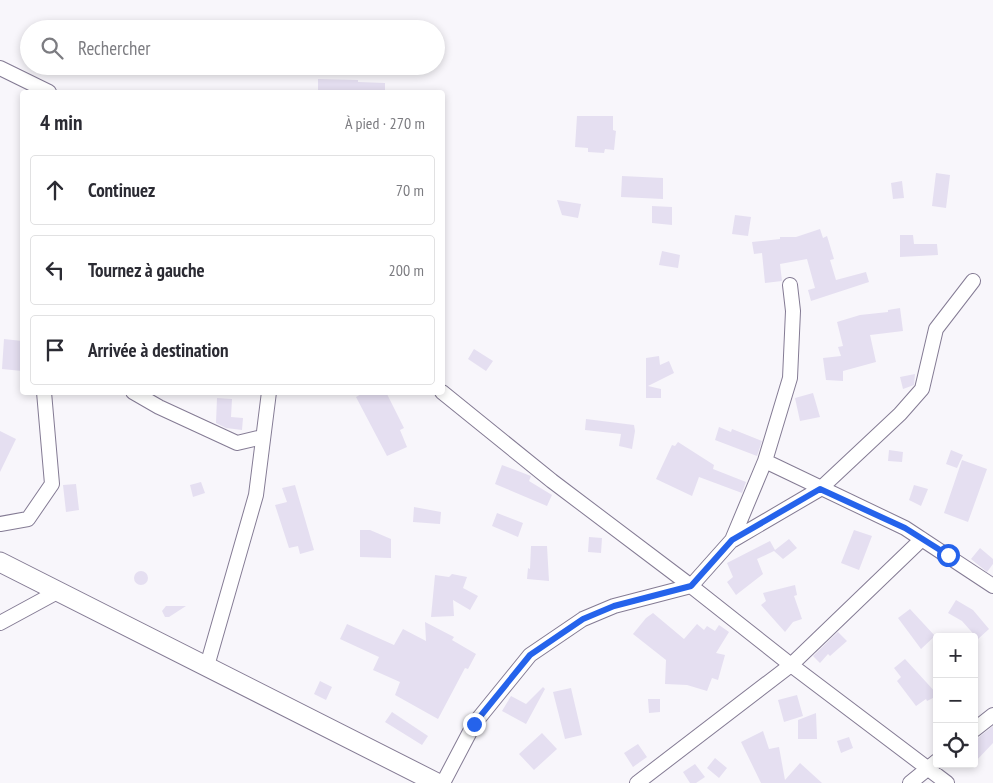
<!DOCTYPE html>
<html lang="fr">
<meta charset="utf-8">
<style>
:root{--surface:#fff;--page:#f7f7f7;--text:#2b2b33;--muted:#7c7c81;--line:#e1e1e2}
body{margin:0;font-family:"PT Sans Narrow",sans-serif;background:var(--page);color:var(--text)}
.controls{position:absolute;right:15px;bottom:15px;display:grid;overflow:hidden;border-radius:5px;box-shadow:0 2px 8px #0003}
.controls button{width:45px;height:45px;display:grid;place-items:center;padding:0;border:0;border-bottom:1px solid var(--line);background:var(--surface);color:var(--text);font:25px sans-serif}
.stop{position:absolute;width:15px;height:15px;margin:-11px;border:4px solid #2563eb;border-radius:50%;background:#fff}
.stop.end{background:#2563eb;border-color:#fff;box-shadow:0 1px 5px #0008}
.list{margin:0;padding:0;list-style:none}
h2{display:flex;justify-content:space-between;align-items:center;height:65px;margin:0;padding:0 20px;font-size:21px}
h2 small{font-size:16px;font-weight:400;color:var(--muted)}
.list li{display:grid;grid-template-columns:32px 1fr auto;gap:15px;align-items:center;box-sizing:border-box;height:70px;margin:0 10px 10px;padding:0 10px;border:1px solid var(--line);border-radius:5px}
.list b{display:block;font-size:19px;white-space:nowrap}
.list em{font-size:16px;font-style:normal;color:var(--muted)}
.icon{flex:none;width:28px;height:28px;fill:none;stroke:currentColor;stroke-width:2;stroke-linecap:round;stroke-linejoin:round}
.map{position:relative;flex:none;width:993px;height:783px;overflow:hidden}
.search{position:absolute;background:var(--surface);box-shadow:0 2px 8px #0003;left:20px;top:20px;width:425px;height:55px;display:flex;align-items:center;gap:12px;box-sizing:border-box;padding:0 18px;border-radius:28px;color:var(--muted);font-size:19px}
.panel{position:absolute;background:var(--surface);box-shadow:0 2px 8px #0003;left:20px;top:90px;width:425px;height:305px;border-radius:5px}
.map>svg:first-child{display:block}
.building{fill:#e5dff1}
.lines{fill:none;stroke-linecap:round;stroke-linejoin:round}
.street-casing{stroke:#847b94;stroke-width:16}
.secondary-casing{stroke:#847b94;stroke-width:21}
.street{stroke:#fff;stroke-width:14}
.secondary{stroke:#fff;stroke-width:19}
.route{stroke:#2563eb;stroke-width:6}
</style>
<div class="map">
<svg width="993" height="783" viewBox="0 0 993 783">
<rect width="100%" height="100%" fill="#f8f6fb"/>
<path class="building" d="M318 79 358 80V82L385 83V92H318Z
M577 116H613V130L616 131 614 150 605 149 604 153 588 152V148L575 147Z
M936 173 950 175 946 208 932 206Z
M622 176 663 178V199L621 197Z
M902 181 904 198 893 199 891 183Z
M557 200 581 204 578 218 562 215Z
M652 206 672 207V225L652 223Z
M735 215 751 217 748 236 732 234Z
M820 229 823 238 827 236 834 259 830 260 836 280 866 272 869 282 811 301 808 290 815 288 807 259 780 264 782 281 765 283 762 253 754 254 752 242 780 239V237H796Z
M900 235H913L914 244H937L938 255 900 257Z
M662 251 680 255 678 268 659 265Z
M900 308 903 331 870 335 876 362 843 371V381L826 380 823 358 841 356 838 347 843 346 837 322 860 315 888 312V310Z
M4 339 22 341V371L2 369Z
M474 349 493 361 486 371 468 359Z
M659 356 660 365 669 361 674 373 648 386 661 389V398H646V358Z
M915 374 914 385 903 389 900 377Z
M365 392H386L404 428 400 430 407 447 387 456 356 397Z
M813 393 820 417 800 421 795 398Z
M217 398 232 399 231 417 243 418 242 430 226 428 216 423Z
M586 419 634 425 635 431 632 449 619 446 621 434 585 430Z
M719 427 731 432 732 429 762 441 757 456 715 440Z
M0 431 16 439 0 472Z
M678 442 714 465 713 469 746 482 742 493 699 477 692 496 656 479 672 445 675 446Z
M889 450 903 452 902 462 888 461Z
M951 450 963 455 957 468 946 464Z
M962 460 987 469 968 522 944 513Z
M502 465 531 476 529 481 552 495 547 506 495 484Z
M201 482 205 493 193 497 190 485Z
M76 484 79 510 66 512 63 485Z
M295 485 314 550 300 554 298 546 289 548 275 505 287 502 282 488Z
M914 485 928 489 921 506 909 500Z
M414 507 441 512 440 524 413 522Z
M497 513 523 523 518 537 492 526Z
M360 530H370L391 539V558L360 557Z
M854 530 872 536 859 570 841 563Z
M589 537 602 538 601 553 588 552Z
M789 539 797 548 783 559 774 551 757 559 763 574 736 595 727 582 733 577 727 563 770 541 775 550Z
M531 546H547L549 581 527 579 528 568 530 569Z
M980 548 993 559V564L987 572 971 559Z
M134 578a7 7 0 1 1 14 0a7 7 0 1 1-14 0Z
M452 574 467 577 463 588 478 596 470 610 453 600 454 616 431 617 435 575 449 577Z
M795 585 797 595 794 596 802 619 793 622 785 632 761 605 766 601 763 593Z
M956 600 973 610 989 629 978 639 962 621 948 613Z
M166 606H186L169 617H165L162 611Z
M910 609 935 636 921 649 898 618Z
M653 613 684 639 697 624 704 630 707 626 715 631 719 625 729 632 716 653 725 655 718 680 712 678 707 691 687 685 665 684 666 660 633 634 646 618Z
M425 622 454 637 452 640 476 654 468 669 465 668 438 719 395 695 400 682 373 670 379 657 340 639 347 624 394 645 403 629 426 641Z
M838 632 847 641 830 656 828 654 820 663 813 656Z
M905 659 937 694V696L927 701 926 699 916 706 897 681 901 677 894 668Z
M320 681 332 687 326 700 314 694Z
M543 687 545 689 526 724 502 711 511 696 526 704Z
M571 688 582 735 565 739 553 692Z
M797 695 803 716 784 722 778 700Z
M648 699H660V712L649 713Z
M392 712 428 736 422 745 385 722Z
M816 713 817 739H798V720Z
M993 726V743L974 763V741Z
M763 731 769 749 779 747 785 780 800 763 822 783H761L741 742Z
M542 733 557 749 534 770 519 754Z
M849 737 853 748 841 753 837 741Z
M638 744 647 757 633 767 624 753Z
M715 758 727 768 719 778 707 768Z
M695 764 705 777 696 783H690L683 772Z"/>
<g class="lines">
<g class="street-casing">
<path id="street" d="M0 68 49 92
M790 285 793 311 790 378 765 461 732 540 691 586 791 665 947 783
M133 392 159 407 237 443 262 437
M442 392 552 481 691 586 614 606 583 619 530 655 474 724 443 783
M765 461 905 528 993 586
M0 524 28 519 52 484 44 392
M733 540 820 489 900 414 922 389 936 329 973 281
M0 623 59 591
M207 666 256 495 269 392
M974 730 993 715
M637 783 791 665 922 539
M910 783 937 761"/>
</g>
<g class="secondary-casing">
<path id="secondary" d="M0 562 437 783"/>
</g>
<use href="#street" class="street"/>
<use href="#secondary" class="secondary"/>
</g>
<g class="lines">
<path class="route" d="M474 724 530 655 583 619 614 606 691 586 732 540 820 489 905 528 948 555"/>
</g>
</svg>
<div class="controls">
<button>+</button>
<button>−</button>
<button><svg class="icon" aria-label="locate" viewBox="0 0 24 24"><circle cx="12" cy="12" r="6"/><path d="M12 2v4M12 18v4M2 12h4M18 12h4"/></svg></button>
</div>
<div class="stop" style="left:948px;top:555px"></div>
<div class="stop end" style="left:474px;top:724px"></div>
<div class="search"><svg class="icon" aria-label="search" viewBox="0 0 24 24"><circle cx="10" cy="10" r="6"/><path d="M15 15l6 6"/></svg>Rechercher</div>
<section class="panel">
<h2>4 min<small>À pied · 270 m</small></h2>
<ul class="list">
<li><svg class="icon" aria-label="ahead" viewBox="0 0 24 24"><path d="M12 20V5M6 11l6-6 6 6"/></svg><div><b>Continuez</b></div><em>70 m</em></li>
<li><svg class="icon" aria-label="left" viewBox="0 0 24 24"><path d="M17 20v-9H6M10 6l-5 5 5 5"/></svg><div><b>Tournez à gauche</b></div><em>200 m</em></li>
<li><svg class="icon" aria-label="arrive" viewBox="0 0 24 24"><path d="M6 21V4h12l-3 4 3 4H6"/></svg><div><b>Arrivée à destination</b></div></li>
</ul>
</section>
</div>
